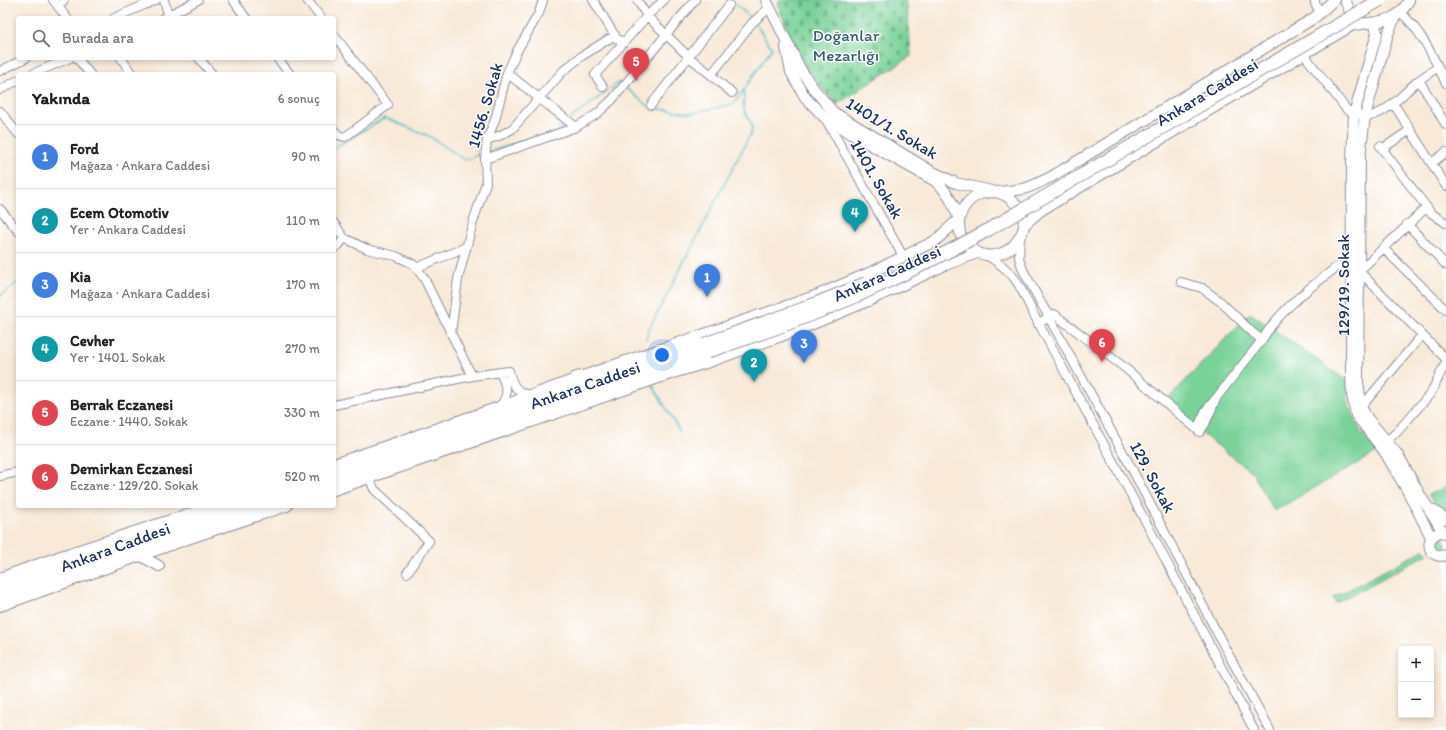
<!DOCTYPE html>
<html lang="tr">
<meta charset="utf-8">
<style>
:root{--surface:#fff;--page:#f2f2f2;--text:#202124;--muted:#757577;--line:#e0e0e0;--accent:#d1495b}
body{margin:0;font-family:Itim,sans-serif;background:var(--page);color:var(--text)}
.controls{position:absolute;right:12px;bottom:12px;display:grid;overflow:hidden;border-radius:4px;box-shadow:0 2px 6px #0003}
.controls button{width:36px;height:36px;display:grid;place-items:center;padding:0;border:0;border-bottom:1px solid var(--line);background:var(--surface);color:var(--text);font:20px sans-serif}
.you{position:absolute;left:662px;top:355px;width:14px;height:14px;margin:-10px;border:3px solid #fff;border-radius:50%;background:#1a73e8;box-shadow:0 0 0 6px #1a73e833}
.badge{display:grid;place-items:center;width:26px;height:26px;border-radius:50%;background:var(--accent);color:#fff;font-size:13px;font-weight:700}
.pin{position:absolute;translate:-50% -33px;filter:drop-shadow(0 1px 2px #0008)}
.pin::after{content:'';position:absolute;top:21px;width:14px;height:12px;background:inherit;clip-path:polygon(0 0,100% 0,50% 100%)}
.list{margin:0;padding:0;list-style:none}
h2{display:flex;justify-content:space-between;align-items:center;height:52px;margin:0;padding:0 16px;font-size:17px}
h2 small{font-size:13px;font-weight:400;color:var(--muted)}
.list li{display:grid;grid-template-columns:26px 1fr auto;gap:12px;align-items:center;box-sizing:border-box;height:64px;padding:0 16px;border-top:1px solid var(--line)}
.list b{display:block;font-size:15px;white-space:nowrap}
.list p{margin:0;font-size:13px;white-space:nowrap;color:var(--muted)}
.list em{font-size:13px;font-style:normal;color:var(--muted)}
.icon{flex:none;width:22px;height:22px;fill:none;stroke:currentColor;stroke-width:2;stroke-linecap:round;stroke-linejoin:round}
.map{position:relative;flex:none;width:1446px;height:730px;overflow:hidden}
.search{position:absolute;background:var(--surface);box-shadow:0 2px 6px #0003;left:16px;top:16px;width:320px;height:44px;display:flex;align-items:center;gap:10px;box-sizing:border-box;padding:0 14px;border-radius:4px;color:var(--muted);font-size:15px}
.panel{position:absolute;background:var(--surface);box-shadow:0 2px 6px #0003;left:16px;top:72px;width:320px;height:436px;border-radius:4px}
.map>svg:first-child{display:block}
.green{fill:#79d298;stroke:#4a807b}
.cemetery{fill:url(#cemetery-stones);stroke:#4a807b}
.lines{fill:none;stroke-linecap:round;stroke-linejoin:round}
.stream{stroke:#4ab7c5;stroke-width:1.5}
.minor-casing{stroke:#8a8c9b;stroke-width:10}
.major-casing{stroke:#8a8c9b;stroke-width:12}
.highway-casing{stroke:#8a8c9b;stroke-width:14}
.minor{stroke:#fff;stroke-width:8}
.major{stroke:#fff;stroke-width:10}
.highway{stroke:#fff;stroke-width:12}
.highway-bridge-casing{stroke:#8a8c9b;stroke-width:14;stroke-linecap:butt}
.highway-bridge{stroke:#fff;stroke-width:12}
.labels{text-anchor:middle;stroke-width:3;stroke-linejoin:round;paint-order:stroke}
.park-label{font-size:17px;fill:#37606f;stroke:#fff}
.street-label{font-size:17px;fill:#1b2f5e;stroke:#fff}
</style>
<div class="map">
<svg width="1446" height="730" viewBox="0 0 1446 730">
<defs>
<pattern id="cemetery-stones" width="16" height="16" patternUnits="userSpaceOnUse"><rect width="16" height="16" fill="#79d298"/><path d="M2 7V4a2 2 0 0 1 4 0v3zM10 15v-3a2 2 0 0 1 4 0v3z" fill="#62ab7f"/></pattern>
</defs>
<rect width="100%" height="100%" fill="#fff"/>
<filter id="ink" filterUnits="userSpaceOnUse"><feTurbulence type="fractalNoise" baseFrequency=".025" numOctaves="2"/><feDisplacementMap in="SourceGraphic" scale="8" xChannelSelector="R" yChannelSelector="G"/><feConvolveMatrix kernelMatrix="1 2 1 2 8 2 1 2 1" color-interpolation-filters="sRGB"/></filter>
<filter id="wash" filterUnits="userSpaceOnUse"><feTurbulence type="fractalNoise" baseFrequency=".012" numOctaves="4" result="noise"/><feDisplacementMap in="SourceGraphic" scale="16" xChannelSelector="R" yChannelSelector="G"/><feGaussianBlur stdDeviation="0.9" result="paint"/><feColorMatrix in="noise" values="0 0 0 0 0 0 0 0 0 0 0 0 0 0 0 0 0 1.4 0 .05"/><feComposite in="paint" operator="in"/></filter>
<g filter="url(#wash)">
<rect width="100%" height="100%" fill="#f8e9d8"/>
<path class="green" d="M1250 313 1347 381 1349 405 1361 433 1377 452 1274 511 1252 472 1200 432 1165 402Z
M1446 487V511L1440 508 1428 495Z
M1434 545a6 6 0 1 1 12 0a6 6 0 1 1-12 0Z
M1425 549 1428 554 1336 603 1333 598Z"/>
<path class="cemetery" d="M779 0H904L907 5 911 56 836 105 802 63 779 8Z"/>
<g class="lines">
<path class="stream" d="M731 0 752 19
M626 88 649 107
M653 108 691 113 734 104 772 48 755 23
M570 119 618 83 621 84
M558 129 566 123
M334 148 385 118 429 136 465 160 481 154
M488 152 527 140
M0 296 18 282
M646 339 648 331 751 133C755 120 746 120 744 109 742 103 745 96 744 90
M644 351 645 346
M652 384 680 432"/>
</g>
</g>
<g filter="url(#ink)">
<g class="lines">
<g class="minor-casing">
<path id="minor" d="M53 0 67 18
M164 0 169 18
M233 0 246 18
M307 0 321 18
M593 0 617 39 624 42
M637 0 647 16 688 56 711 75 752 23 769 8
M1315 0V3L1320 13
M58 7 64 0
M1401 13C1422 31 1434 59 1446 83
M114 18 156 0
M163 18 198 0
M334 35 388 105 345 137 338 135 334 130
M1305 54 1309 61 1347 110C1354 113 1362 117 1370 116 1389 112 1403 93 1418 81 1424 76 1431 72 1438 67
M77 58 90 74
M121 58 132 74
M199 58 212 74
M277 58 290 74
M0 71 26 58
M507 73 576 127
M32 74 70 58
M711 75 732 93
M1419 80 1446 125
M603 87 595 75 647 16 664 0
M0 90 18 80
M1393 103 1446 186
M651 105 729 5
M0 111 18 134
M825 118 903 256
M487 140 501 135 512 129 563 71 582 56 615 35
M1380 146 1431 213 1446 223
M1382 149 1410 130
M485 159 576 127 597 114 612 100 695 0
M1432 163 1446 152
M0 209 18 231
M334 223 344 238 367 249 396 256 413 264 424 278 472 376
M1407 224 1446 265
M1020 236 1019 258 1023 270 1132 469 1224 646 1270 730
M334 248 339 245 344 238
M1383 248 1446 310
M988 256C1017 274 1019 285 1033 313L1149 528 1254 730
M416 268 466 247
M1359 271 1427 207
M1181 282 1202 288 1221 302 1253 333 1262 340 1217 397
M1038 324 1054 314 1125 368 1200 432 1205 424 1217 397 1206 410 1197 429
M451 333 458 279 473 222 486 183 485 159 487 140 495 120 507 73 517 51 539 13 543 0
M1262 340C1267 332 1272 324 1279 317 1296 298 1317 282 1338 266L1351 268 1359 271 1446 359
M334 405 472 376 509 371C512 384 517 395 531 394
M1362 406 1422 335
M499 407C511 393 506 388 500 372
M1386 441 1397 432 1431 393 1446 362
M0 476 18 472
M369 477 374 489 429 541 407 573"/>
</g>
<g class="major-casing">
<path id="major" d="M766 0 801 70 814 89 833 112 931 171 956 183 996 192C1011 196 1023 208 1024 225 1024 228 1022 233 1020 236 1011 254 990 262 972 249 963 244 959 234 959 224 959 210 970 196 984 193 987 192 992 193 996 192 1005 192 1014 190 1023 189 1032 187 1042 181 1051 177L1314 18 1334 0
M1345 0 1351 14 1359 19
M1395 17 1388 34 1365 116 1360 157 1358 382 1362 409 1368 419 1398 455 1420 495 1444 533
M1374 22 1377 33 1354 114 1352 160 1351 373 1352 395 1356 415 1384 451 1407 490 1431 537
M786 47 791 72 805 97 824 117 851 134 935 181C948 191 953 204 959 219
M1024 225 1040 211 1351 26 1354 25C1378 21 1397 24 1409 0
M334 464 499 407 603 369 815 296 876 270 935 241 959 219
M334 490 673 373 706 363 801 329 866 302 943 266 977 253
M1431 509 1446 519
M1436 534C1423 542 1431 560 1446 555
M141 556 159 566
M0 578 61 556 213 506
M0 606 190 538 287 506"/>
</g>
<g class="highway-casing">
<path id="highway" d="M576 378 600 373
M334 472 704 344
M334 481 707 352
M0 587 236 506
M0 596 262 506"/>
</g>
<use href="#minor" class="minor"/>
<use href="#major" class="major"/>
<use href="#highway" class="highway"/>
<g class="highway-bridge-casing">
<path id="highway-bridge" d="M704 344 802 309 866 283
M707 352C763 333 819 314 872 289 912 271 950 251 988 230L1380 0"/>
</g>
<use href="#highway-bridge" class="highway-bridge"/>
</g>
</g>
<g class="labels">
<g class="park-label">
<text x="846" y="41">Doğanlar<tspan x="846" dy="20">Mezarlığı</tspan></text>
</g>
<g class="street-label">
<text transform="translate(1207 92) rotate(-31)" y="6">Ankara Caddesi</text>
<text transform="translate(485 105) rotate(-74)" y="6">1456. Sokak</text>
<text transform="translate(892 128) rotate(31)" y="6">1401/1. Sokak</text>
<text transform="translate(877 179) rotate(60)" y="6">1401. Sokak</text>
<text transform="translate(887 273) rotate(-24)" y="6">Ankara Caddesi</text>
<text transform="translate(1343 285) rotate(-90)" y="6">129/19. Sokak</text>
<text transform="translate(585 385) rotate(-19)" y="6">Ankara Caddesi</text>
<text transform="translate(1153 477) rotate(62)" y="6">129. Sokak</text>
<text transform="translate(115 547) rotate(-20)" y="6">Ankara Caddesi</text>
</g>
</g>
</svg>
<div class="controls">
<button>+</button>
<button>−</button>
</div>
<div class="you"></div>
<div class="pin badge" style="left:707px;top:297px;background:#3f7fe0">1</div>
<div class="pin badge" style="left:754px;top:382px;background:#0f9aa8">2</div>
<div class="pin badge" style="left:804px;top:363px;background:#3f7fe0">3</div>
<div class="pin badge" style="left:855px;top:232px;background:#0f9aa8">4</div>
<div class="pin badge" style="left:636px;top:81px;background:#e0444e">5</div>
<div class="pin badge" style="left:1102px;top:362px;background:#e0444e">6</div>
<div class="search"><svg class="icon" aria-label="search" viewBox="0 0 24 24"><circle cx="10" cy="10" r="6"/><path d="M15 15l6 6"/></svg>Burada ara</div>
<section class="panel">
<h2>Yakında<small>6 sonuç</small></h2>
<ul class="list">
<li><span class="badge" style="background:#3f7fe0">1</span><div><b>Ford</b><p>Mağaza · Ankara Caddesi</p></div><em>90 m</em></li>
<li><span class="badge" style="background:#0f9aa8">2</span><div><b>Ecem Otomotiv</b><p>Yer · Ankara Caddesi</p></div><em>110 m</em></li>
<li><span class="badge" style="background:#3f7fe0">3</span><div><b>Kia</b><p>Mağaza · Ankara Caddesi</p></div><em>170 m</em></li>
<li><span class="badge" style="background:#0f9aa8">4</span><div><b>Cevher</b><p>Yer · 1401. Sokak</p></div><em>270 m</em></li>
<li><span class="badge" style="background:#e0444e">5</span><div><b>Berrak Eczanesi</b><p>Eczane · 1440. Sokak</p></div><em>330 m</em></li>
<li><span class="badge" style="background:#e0444e">6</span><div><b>Demirkan Eczanesi</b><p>Eczane · 129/20. Sokak</p></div><em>520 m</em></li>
</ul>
</section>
</div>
